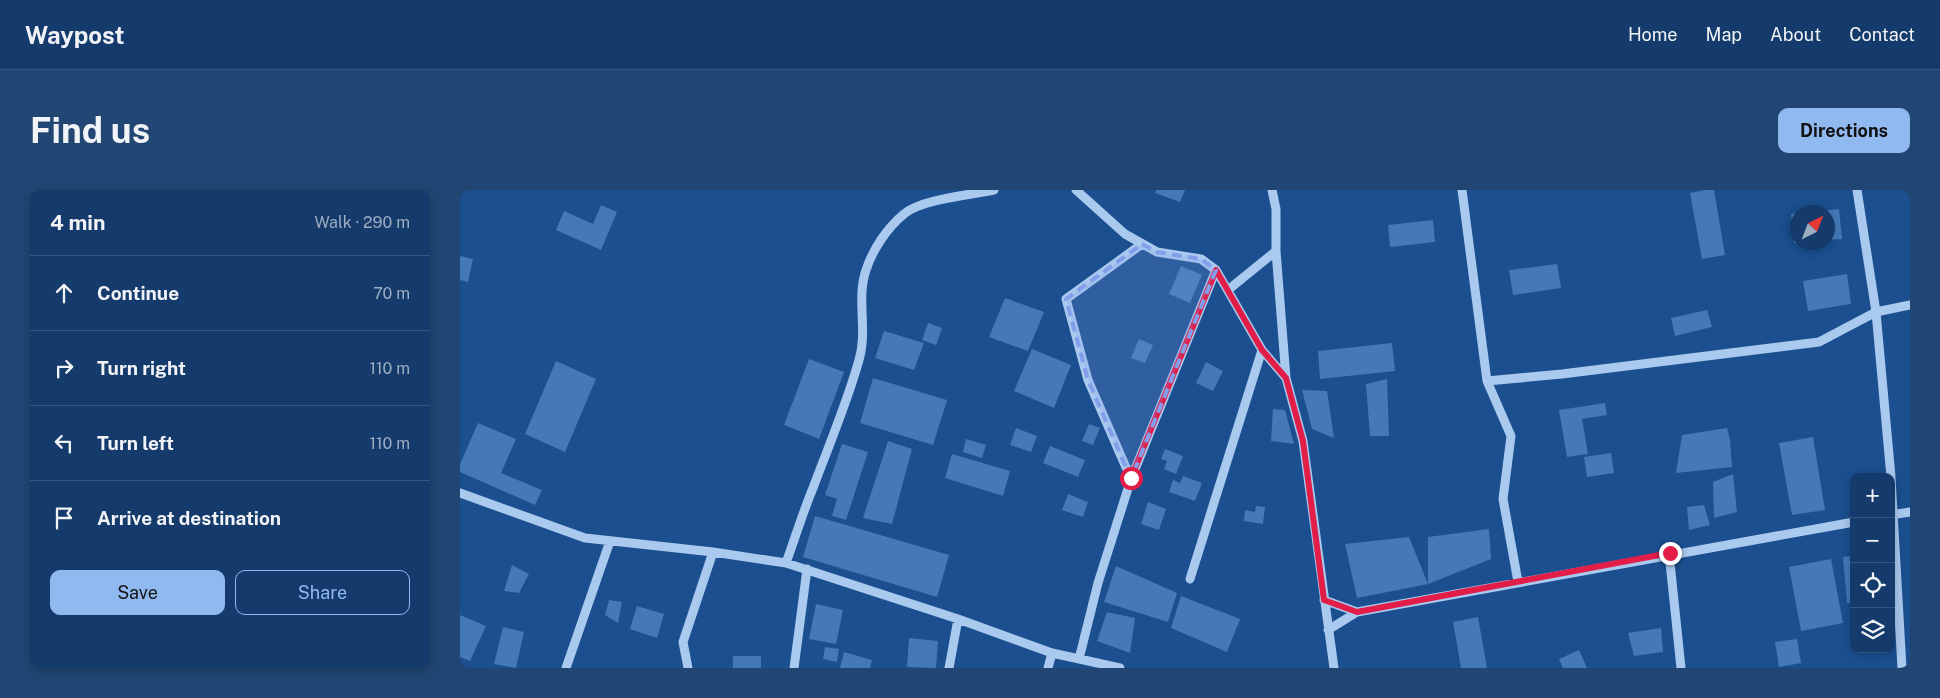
<!DOCTYPE html>
<meta charset="utf-8">
<style>
:root{--surface:#143b6b;--page:#214673;--text:#f1f3f6;--muted:#9dadc1;--line:#33557e;--accent:#90b9f0}
body{margin:0;font-family:"Public Sans",sans-serif;background:var(--page);color:var(--text)}
.controls{position:absolute;right:15px;bottom:15px;display:grid;overflow:hidden;border-radius:10px;box-shadow:0 2px 12px #0003}
.controls button{width:45px;height:45px;display:grid;place-items:center;padding:0;border:0;border-bottom:1px solid var(--line);background:var(--surface);color:var(--text);font:25px sans-serif}
.compass{position:absolute;left:1330px;top:15px;width:45px;height:45px;border-radius:50%;background:var(--surface);box-shadow:0 2px 12px #0003;rotate:42deg}
.stop{position:absolute;width:15px;height:15px;margin:-11px;border:4px solid #e11d48;border-radius:50%;background:#fff}
.stop.end{background:#e11d48;border-color:#fff;box-shadow:0 1px 5px #0008}
.list{margin:0;padding:0;list-style:none}
h2{display:flex;justify-content:space-between;align-items:center;height:65px;margin:0;padding:0 20px;font-size:21px}
h2 small{font-size:16px;font-weight:400;color:var(--muted)}
.list li{display:grid;grid-template-columns:32px 1fr auto;gap:15px;align-items:center;box-sizing:border-box;height:75px;padding:0 20px;border-top:1px solid var(--line)}
.list b{display:block;font-size:19px;white-space:nowrap}
.list em{font-size:16px;font-style:normal;color:var(--muted)}
.actions{display:flex;gap:10px;padding:15px 20px}
.actions a{flex:1;padding:11px 0;border:1px solid var(--accent);border-radius:10px;text-align:center;font-size:18px;color:var(--accent)}
.actions .main{background:var(--accent);color:#111}
.icon{flex:none;width:28px;height:28px;fill:none;stroke:currentColor;stroke-width:2;stroke-linecap:round;stroke-linejoin:round}
.map{position:relative;flex:none;width:1450px;height:478px;overflow:hidden;border-radius:10px}
header{display:flex;align-items:center;gap:30px;box-sizing:border-box;height:70px;padding:0 25px;background:var(--surface);border-bottom:1px solid var(--line)}
header strong{font-size:24px}
nav{display:flex;gap:28px;margin-inline-start:auto;font-size:18px}
.intro{display:flex;align-items:center;justify-content:space-between;box-sizing:border-box;height:120px;padding:0 30px}
h1{margin:0;font-size:35px}
.button{padding:12px 22px;border-radius:10px;background:var(--accent);color:#111;font-size:18px;font-weight:700}
main{display:flex;gap:30px;padding:0 30px}
aside{flex:1;background:var(--surface);border-radius:10px;box-shadow:0 2px 12px #0003}
.map>svg:first-child{display:block}
.building{fill:#4478b7}
.lines{fill:none;stroke-linecap:round;stroke-linejoin:round}
.minor{stroke:#a9c9ee;stroke-width:9}
.route{stroke:#e11d48;stroke-width:6}
.marked{fill:#839eea;fill-opacity:0.2;stroke:#839eea;stroke-width:4;stroke-dasharray:10 6;stroke-linejoin:round}
</style>
<header>
<strong>Waypost</strong>
<nav><a>Home</a><a>Map</a><a>About</a><a>Contact</a></nav>
</header>
<div class="intro"><h1>Find us</h1><a class="button">Directions</a></div>
<main>
<aside>
<h2>4 min<small>Walk · 290 m</small></h2>
<ul class="list">
<li><svg class="icon" aria-label="ahead" viewBox="0 0 24 24"><path d="M12 20V5M6 11l6-6 6 6"/></svg><div><b>Continue</b></div><em>70 m</em></li>
<li><svg class="icon" aria-label="right" viewBox="0 0 24 24"><path d="M7 20v-9h11M14 6l5 5-5 5"/></svg><div><b>Turn right</b></div><em>110 m</em></li>
<li><svg class="icon" aria-label="left" viewBox="0 0 24 24"><path d="M17 20v-9H6M10 6l-5 5 5 5"/></svg><div><b>Turn left</b></div><em>110 m</em></li>
<li><svg class="icon" aria-label="arrive" viewBox="0 0 24 24"><path d="M6 21V4h12l-3 4 3 4H6"/></svg><div><b>Arrive at destination</b></div></li>
</ul>
<div class="actions"><a class="main">Save</a><a>Share</a></div>
</aside>
<div class="map">
<svg width="1450" height="478" viewBox="0 0 1450 478">
<rect width="100%" height="100%" fill="#1b4f8f"/>
<path class="building" d="M696 0H725L720 12 695 3Z
M1245 0H1254L1265 65 1242 69 1230 3Z
M141 15 157 22 141 60 96 40 104 21 133 34Z
M1379 19 1382 49 1368 50V22L1360 21Z
M1338 23V53H1334L1331 24Z
M973 30 975 52 930 57 928 35Z
M0 66 13 69 8 92 0 90Z
M1097 74 1101 98 1053 105 1049 80Z
M721 76 742 85 730 113 709 104Z
M1387 84 1391 114 1348 121 1343 91Z
M545 108 584 122 568 161 529 147Z
M1247 120 1252 137 1215 146 1211 128Z
M468 133 482 138 476 155 462 150Z
M424 141 464 153 454 180 415 168Z
M679 149 693 155 685 173 671 168Z
M932 153 935 181 860 189 858 161Z
M572 159 611 175 594 218 554 201Z
M349 169 384 182 359 249 324 235Z
M96 171 136 189 105 262 65 244Z
M746 172 763 181 753 201 736 193Z
M413 188 487 210 473 255 400 233Z
M927 189 929 246H910L906 194Z
M842 200 867 201 874 248 852 239Z
M1145 213 1147 225 1122 229 1128 264 1107 267 1099 220Z
M813 219 825 220 834 254 811 251Z
M18 233 56 249 41 283 82 300 75 315 0 282V274Z
M629 234 640 238 633 255 622 251Z
M556 238 577 246 571 262 550 255Z
M1267 238 1270 250 1272 277 1216 283 1222 245Z
M1353 247 1365 320 1332 325 1319 253Z
M506 249 526 255 522 268 503 262Z
M428 251 452 259 432 334 403 328Z
M382 254 408 262 386 330 372 326 377 309 365 305Z
M590 256 625 270 618 287 583 273Z
M705 259 723 266 716 284 704 279 707 271 701 269Z
M1151 263 1154 283 1127 287 1124 267Z
M492 264 550 281 543 306 485 288Z
M1273 284 1277 322 1254 328 1253 292Z
M723 286 742 293 735 311 709 302 713 290 720 293Z
M608 304 628 312 623 327 602 320Z
M688 312 706 319 699 340 681 334Z
M1244 315 1250 335 1229 340 1227 317Z
M796 316 805 317 803 334 784 331 785 320 795 322Z
M355 326 489 365 477 407 343 367Z
M1029 339 1031 369 968 394 897 408 885 354 949 347 968 394V347Z
M1394 366V413H1387L1383 367Z
M1371 369 1383 433 1341 441 1329 377Z
M52 375 69 384 59 403 44 401Z
M656 376 717 403 708 432 644 412Z
M721 406 780 429 767 462 711 438Z
M149 410 162 412 158 433 145 425Z
M356 414 383 420 376 454 349 449Z
M177 416 204 424 197 448 170 439Z
M647 422 675 428 670 463 637 451Z
M0 425 26 436 10 471 0 467Z
M1018 427 1027 478H1001L993 432Z
M43 437 64 442 56 478 34 474Z
M1201 438 1203 462 1174 466 1168 443Z
M449 448 478 451 476 478 447 477Z
M1337 449 1341 473 1319 477 1315 452Z
M365 457 379 459 377 472 363 469Z
M1119 460 1127 478H1103L1099 469Z
M384 462 412 470 410 478H380Z
M273 466H301V478H273Z"/>
<g class="lines">
<path class="minor" d="M616 0 665 44 697 62 741 69 756 80 802 160 826 188
M812 0 816 19V61L826 188 843 251 874 478
M1002 0 1027 191 1051 246 1043 309 1058 392
M1397 0 1416 122 1431 287
M768 100 816 61
M1027 191 1102 184 1359 152 1416 122 1450 115
M1431 288 1442 478
M671 289 756 80
M0 303 125 348 253 362 326 373 498 429 592 463 660 478
M1431 325 1450 322
M1209 363 1221 478
M326 373C335 348 343 322 353 298 369 255 387 213 399 170 408 140 396 109 406 80 413 59 427 38 444 24 461 9 511 5 534 0
M730 389 802 160
M864 410 897 422
M868 440 897 422 1394 332
M619 469 638 393 671 289 628 190 606 109 682 54
M106 478 150 351
M228 478 223 452 253 362
M334 478 347 379
M489 478 498 429
M588 478 592 463"/>
</g>
<g class="lines">
<path class="route" d="M671 288 756 80 802 160 826 188 843 251 864 410 897 422 1210 363"/>
</g>
<path class="marked" d="M682 54 697 62 741 69 756 80 671 289 628 190 606 109Z"/>
</svg>
<div class="controls">
<button>+</button>
<button>−</button>
<button><svg class="icon" aria-label="locate" viewBox="0 0 24 24"><circle cx="12" cy="12" r="6"/><path d="M12 2v4M12 18v4M2 12h4M18 12h4"/></svg></button>
<button><svg class="icon" aria-label="layers" viewBox="0 0 24 24"><path d="M12 4l9 5-9 5-9-5zM3 14l9 5 9-5"/></svg></button>
</div>
<svg class="compass" viewBox="-18 -18 36 36"><path d="M0-13l5 13h-10z" fill="#e53935"/><path d="M0 13l5-13h-10z" fill="#9dadc1"/></svg>
<div class="stop" style="left:671px;top:288px"></div>
<div class="stop end" style="left:1210px;top:363px"></div>
</div>
</main>
